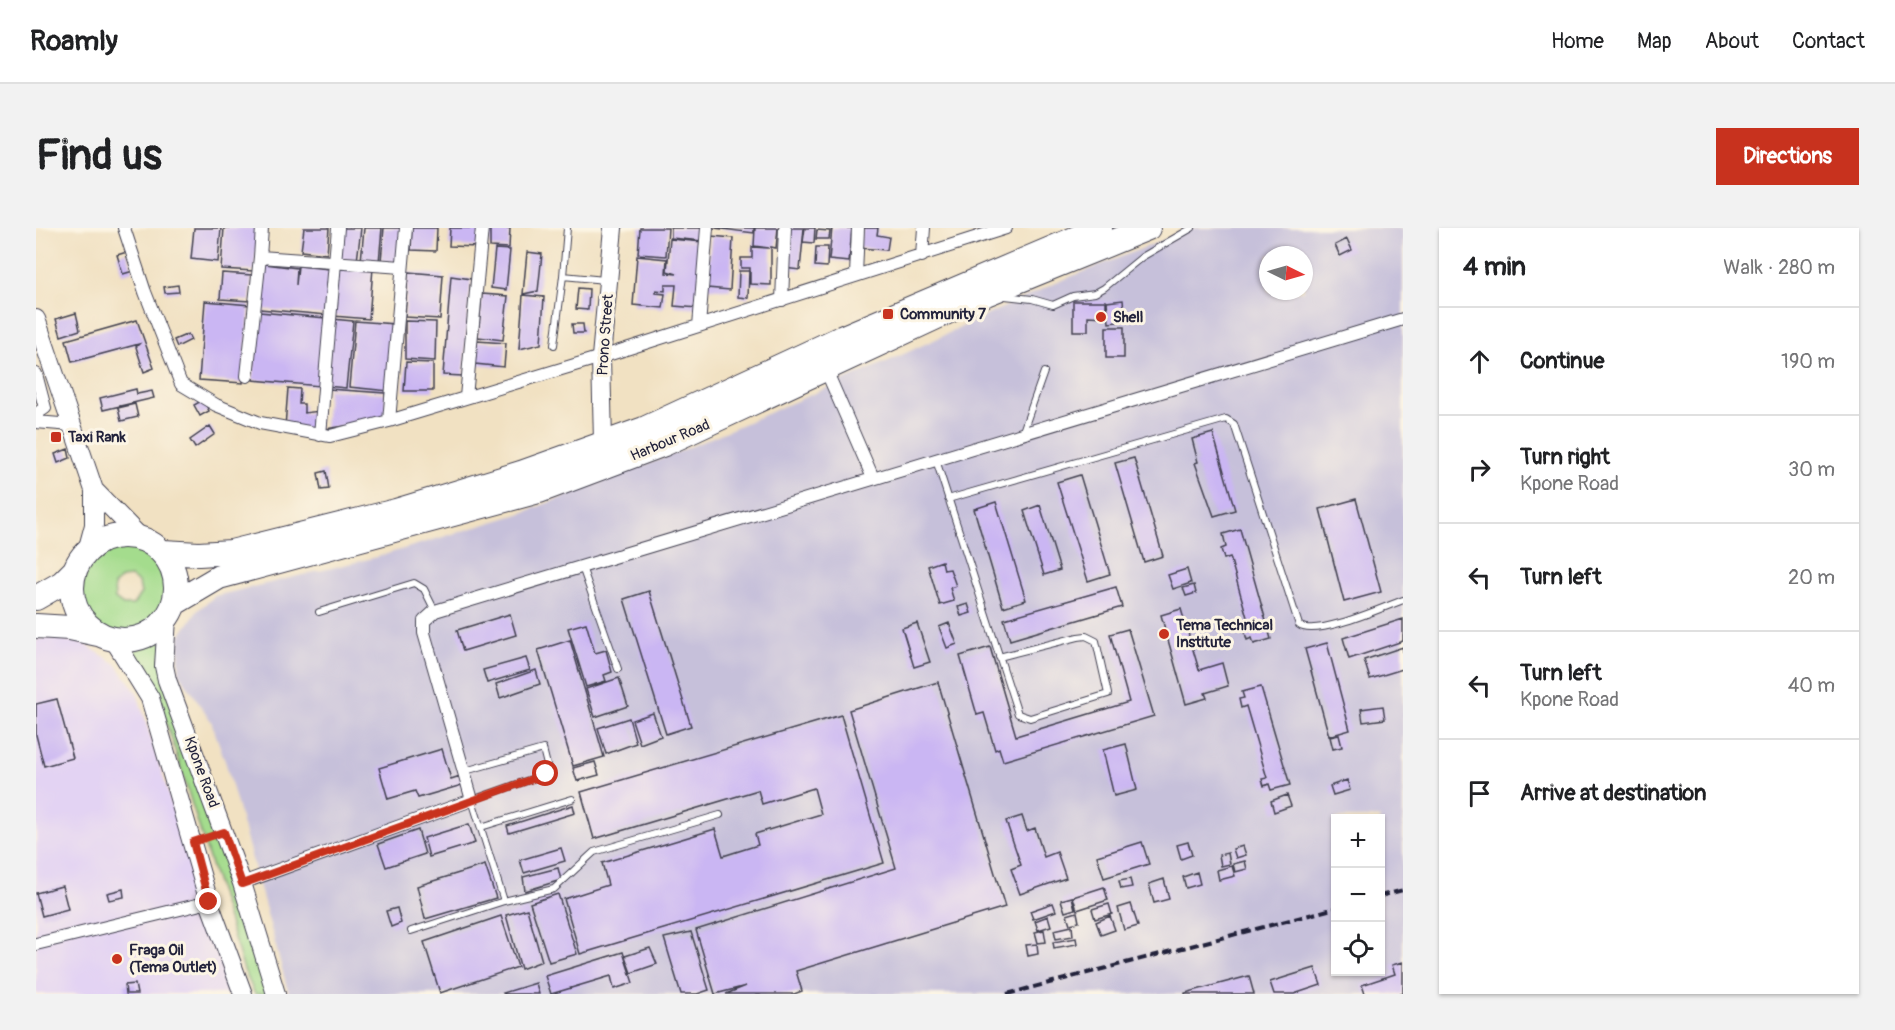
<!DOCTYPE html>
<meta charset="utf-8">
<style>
:root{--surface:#fff;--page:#f2f2f2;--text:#202124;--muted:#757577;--line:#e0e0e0;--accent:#c8321e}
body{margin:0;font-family:Pangolin,sans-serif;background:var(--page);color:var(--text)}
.controls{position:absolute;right:18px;bottom:18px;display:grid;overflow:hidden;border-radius:0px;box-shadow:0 2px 4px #0004}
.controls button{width:54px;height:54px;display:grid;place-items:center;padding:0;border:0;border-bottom:2px solid var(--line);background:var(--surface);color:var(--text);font:30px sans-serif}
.compass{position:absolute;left:1223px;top:18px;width:54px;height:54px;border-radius:50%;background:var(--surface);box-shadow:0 2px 4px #0004;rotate:95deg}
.stop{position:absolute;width:18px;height:18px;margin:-14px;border:4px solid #c8321e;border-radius:50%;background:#fff}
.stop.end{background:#c8321e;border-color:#fff;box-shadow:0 2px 6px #0008}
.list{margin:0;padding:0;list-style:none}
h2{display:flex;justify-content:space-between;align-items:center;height:78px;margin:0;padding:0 24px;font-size:26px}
h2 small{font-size:20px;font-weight:400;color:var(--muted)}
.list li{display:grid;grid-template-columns:39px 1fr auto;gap:18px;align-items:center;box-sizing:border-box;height:108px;padding:0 24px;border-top:2px solid var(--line)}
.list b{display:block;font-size:22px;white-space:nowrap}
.list p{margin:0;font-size:20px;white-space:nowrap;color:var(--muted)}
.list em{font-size:20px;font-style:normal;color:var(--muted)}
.icon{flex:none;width:33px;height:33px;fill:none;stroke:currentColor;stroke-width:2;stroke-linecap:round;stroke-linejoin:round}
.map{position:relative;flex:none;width:1367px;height:766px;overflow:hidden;border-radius:0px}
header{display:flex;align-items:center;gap:36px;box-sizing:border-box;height:84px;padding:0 30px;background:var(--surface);border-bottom:2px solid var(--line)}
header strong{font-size:28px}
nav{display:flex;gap:33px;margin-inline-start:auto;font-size:21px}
.intro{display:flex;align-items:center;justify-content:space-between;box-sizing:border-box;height:144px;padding:0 36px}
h1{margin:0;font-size:42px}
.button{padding:15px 27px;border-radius:0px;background:var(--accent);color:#fff;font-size:21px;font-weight:700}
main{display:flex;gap:36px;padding:0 36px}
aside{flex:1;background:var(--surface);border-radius:0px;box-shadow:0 2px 4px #0004}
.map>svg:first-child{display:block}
.built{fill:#e3d3f3}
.industrial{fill:#c6c0da;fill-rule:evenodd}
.green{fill:#a4dc8d;stroke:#637f64;stroke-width:1.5;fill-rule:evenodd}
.building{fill:#cab6f3}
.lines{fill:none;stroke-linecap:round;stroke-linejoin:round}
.lane-casing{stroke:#413f4f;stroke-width:8}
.street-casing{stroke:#413f4f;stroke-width:14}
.secondary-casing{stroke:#413f4f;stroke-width:20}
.highway-casing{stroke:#413f4f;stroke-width:26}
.lane{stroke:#fff;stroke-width:6}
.street{stroke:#fff;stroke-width:12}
.secondary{stroke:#fff;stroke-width:18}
.highway{stroke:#fff;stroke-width:24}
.rail{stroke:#22223b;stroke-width:4;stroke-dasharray:9 4.5;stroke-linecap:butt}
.route{stroke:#c8321e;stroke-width:8}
.poi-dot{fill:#c8321e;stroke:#fcf5e5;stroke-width:2}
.labels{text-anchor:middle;stroke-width:6;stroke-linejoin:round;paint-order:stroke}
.poi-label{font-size:15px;font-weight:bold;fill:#22223b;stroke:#fcf5e5;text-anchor:start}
.street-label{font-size:15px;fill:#22223b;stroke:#fcf5e5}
</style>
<header>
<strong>Roamly</strong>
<nav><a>Home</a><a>Map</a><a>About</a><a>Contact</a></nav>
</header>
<div class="intro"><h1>Find us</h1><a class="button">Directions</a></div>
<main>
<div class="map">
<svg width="1367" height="766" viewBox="0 0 1367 766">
<rect width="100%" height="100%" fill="#fcf5e5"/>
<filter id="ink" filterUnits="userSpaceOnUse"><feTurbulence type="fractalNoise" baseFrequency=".0167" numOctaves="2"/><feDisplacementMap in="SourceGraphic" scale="12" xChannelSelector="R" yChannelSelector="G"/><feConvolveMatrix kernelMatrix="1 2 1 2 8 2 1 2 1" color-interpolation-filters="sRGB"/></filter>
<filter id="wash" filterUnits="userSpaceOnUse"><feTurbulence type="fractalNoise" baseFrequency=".008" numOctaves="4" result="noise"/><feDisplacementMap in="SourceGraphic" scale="24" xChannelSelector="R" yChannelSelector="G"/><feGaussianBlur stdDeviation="1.35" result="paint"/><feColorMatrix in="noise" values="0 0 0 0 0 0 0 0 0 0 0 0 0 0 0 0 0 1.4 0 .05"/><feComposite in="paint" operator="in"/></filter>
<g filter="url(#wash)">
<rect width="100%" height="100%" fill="#f1e1c2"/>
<path class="built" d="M11 409 47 415 80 436 101 465 195 766H0V412Z"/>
<path class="industrial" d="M1158 0H1367V766H253L190 536 175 493 143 445V409L162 382 179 368 341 329 486 285 640 225 855 132 1024 53ZM1232 27H1268V63H1232ZM1300 590H1344V744H1300Z"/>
<path class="green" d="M96 318C157 331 141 415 85 409 28 402 35 316 96 318ZM95 349 103 355 105 365 97 377H87L79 371 78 357 85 350Z
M125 408 234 766H219L208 742 120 461 96 424Z"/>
<g id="blocks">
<path class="building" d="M158 0H185L182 34 155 31Z
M188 0H223L218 43 185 41Z
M268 0H293L291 26 265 23Z
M305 0H325L321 33 302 31Z
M328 0H346L343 34 325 33Z
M348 0H368L365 35 345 33Z
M376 0H401L400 23 375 22Z
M414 0H444L443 19 413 18Z
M454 0H474L473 20 454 19Z
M604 0H632L630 28 602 26Z
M635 0H668L667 13 635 10Z
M678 0H718V5Z
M719 0H742L740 20 735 19V57L714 56V40H705V30H716V19L733 20 718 18Z
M752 0H768L764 42 748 40Z
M769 0H779L778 15 767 14Z
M796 0H816L813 34 793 32Z
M827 0H842L841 7 853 9 851 22 822 20Z
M781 2 794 3 793 11H780Z
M675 8 697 10 694 62 671 60Z
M634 11 667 14 662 80 638 78 640 57H629V63L620 62V65L629 66 627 80 597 77 601 28 631 31 630 45 641 46 631 43Z
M1311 11 1316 22 1304 28 1299 17Z
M780 19H792L791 39 779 38Z
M459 21 474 22 470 62 455 60Z
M91 24 97 43 87 46 81 27Z
M491 24 506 26 502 63 487 66Z
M229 36 261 40 260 57 262 38 294 41 291 87 224 81Z
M301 37 337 40 333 91 297 88Z
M703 43H713L712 70 702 69Z
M372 44 407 47 404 91 369 89Z
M186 45 216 47 214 73 184 71Z
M415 48 435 51 427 148 407 147Z
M142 57 143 64 129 65 128 59Z
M542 60 553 61 552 82 540 81Z
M446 66 472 68 467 112 442 109Z
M487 67 508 69 505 116 483 121Z
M1087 72 1089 93 1073 95 1071 74Z
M169 73 214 77 207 155 163 152Z
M1037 73H1070V89L1052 88V103H1037Z
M223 84 290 90 284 158 217 152Z
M40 85 44 102 25 108 20 91Z
M296 91 317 93 310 160 290 158Z
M101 92 118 140 108 144 100 119 103 116 36 134 30 112Z
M319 93 359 96 353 163 313 159Z
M369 93 400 94 399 133 369 131Z
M536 96H547L548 105H537Z
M1070 99H1088V130H1070Z
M152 106 155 112 141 119 138 112Z
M441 113 470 115 468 139 439 136Z
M370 134 397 135V163H368Z
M252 160 264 161 263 176H268V185L284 183 282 202 249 199Z
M100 161 101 166 116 163 118 170 67 182 64 170Z
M292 161 349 165 350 192 289 201Z
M167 172 173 183 164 188 158 177Z
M99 176 102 189 85 193 82 180Z
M174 198 179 206 159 220 154 212Z
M1177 205 1199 282 1178 288 1159 235 1162 234 1156 211Z
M32 221 34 230 22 235 19 226Z
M1098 230 1127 328 1108 334 1079 235Z
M290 243 293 261 285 262 282 245Z
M1044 247 1074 346 1052 353 1021 254Z
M1320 271 1345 364 1308 374 1284 281Z
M960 274 990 372 967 379 938 281Z
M1004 277 1024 342 1008 347 988 283Z
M1204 301 1235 411 1218 416 1216 410 1211 412 1208 401 1214 400 1194 329 1188 331 1185 321 1190 319 1187 306Z
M906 333 908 342 914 341 920 358 914 360 918 373 904 377 892 338Z
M1151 341 1155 355 1137 361 1132 347Z
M1158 357 1160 365 1150 368 1147 360Z
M1080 359 1086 379 974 412 968 391Z
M613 363 655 498 630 506 588 371Z
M932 376 935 385 925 388 922 379Z
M1145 381 1163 442 1186 435 1192 458 1169 465 1171 470 1150 476 1125 387Z
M474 386 480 407 427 423 421 402Z
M1367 391V413L1313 431 1307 410Z
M550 395 559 425 570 422 576 444 568 447 570 453 550 459 532 400Z
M881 395 894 434 878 439 866 400Z
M913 395 921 416 911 420 903 399Z
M1092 401 1118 488 967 533 963 520 959 522 948 485 941 487 924 428 954 419 980 508 1093 474 1074 406Z
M534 412 568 529 537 538 502 422Z
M1291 415 1314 502 1293 508 1269 421Z
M1367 419V441L1334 451 1328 432Z
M490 430 494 442 451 455 447 442Z
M500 442 504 456 464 470 460 456Z
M583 450 592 478 559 489 550 461Z
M902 454 969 679 760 743 766 763 758 766H690L710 758 679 766 660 702 860 640 813 482Z
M1225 459 1254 557 1235 562 1233 556 1228 558 1226 551 1231 550 1210 478 1205 480 1203 471 1208 470 1206 464Z
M21 471 37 530 8 538 0 507V476Z
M1347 478 1349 491 1327 494 1325 481Z
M617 485 625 508 604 516 596 492Z
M805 487 848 635 544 726 528 671 572 657 566 635 679 601 687 628 722 617 719 606 785 586 778 560 726 576 722 562 558 611 545 564Z
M593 490 600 515 570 526 562 500Z
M1303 507 1306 519 1297 521 1294 509Z
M1090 516 1101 562 1078 568 1067 522Z
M406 521 415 551 424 548 426 557 382 570 379 563 352 571 343 540Z
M559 534 563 547 541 553 537 540Z
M1311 552 1314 562 1297 567 1294 558Z
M1251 567 1255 578 1238 584 1235 573Z
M537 577 539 585 473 605 471 598Z
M986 588 991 603 999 600 1008 629 1021 624 1030 650 984 666 975 641 985 637 970 593Z
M433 596 439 615 393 629 388 610Z
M382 602 389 626 350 639 342 616Z
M1106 614 1113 636 1068 650 1061 628Z
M1152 614 1156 627 1145 631 1141 617Z
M1207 618 1210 627 1200 630 1197 621Z
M525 620 529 633 488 645 484 632Z
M1192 625 1194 636 1185 638 1183 627Z
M1209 633 1211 641 1199 644 1197 636Z
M449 637 460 670 389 691 381 658Z
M1196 638 1199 648 1183 652 1181 642Z
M522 640 525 652 489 663 487 649Z
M1161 644 1164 656 1150 660 1147 649Z
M1094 651 1096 659 1085 661 1083 653Z
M1128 651 1133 671 1118 675 1113 656Z
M26 658 32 681 6 688 0 665Z
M1068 659 1072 672 1041 682 1037 669Z
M87 661 88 669 73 672 71 665Z
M522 666 541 726 513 734 494 675Z
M1036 669 1039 681 1029 684 1025 672Z
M1017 675 1020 683 997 691 994 683Z
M1073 676 1076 686 1059 691 1056 681Z
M1095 676 1102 698 1088 702 1082 680Z
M361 680 365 695 355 699 350 683Z
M491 681 506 733 485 741 470 687Z
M1041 684 1043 694 1034 696 1031 687Z
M465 688 482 739 404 765 388 714Z
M1012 688 1015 698 1002 702 999 693Z
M1074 688 1079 702 1065 707 1060 694Z
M1036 698 1037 708 1020 711 1018 702Z
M1008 702 1010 714 1002 715 999 704Z
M655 704 673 762 661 766H645L628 710Z
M1040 710 1041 716 1018 720 1017 714Z
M1001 716 1002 726 992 728 990 717Z
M614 720 621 736 595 745 589 728Z
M587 724 597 755 578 761 575 748 515 766 509 748Z
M1367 734V766H1329L1326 757 1359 746 1356 737Z
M1279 740 1285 757 1258 766H1238L1234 754Z
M1213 748 1218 766H1149V765Z
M500 755 503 766H468L467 765Z
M99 756 101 766H90L89 757Z"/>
</g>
</g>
<g filter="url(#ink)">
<use href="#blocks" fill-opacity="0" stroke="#413f4f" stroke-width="1.5"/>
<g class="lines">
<g class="lane-casing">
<path id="lane" d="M527 48 531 0
M969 68 996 71 1017 77 1037 68 1059 65 1068 60 1106 29 1156 0
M518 117 527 48 569 52
M986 206 1008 144
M900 232 982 486 994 490 1072 466 1060 413 1050 408 1042 409 963 429
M912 271 1190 191 1198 196 1263 397C1279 410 1348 379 1367 372
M546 339 582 441
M283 384 378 355 388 361 399 383
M429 543 507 521 513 545 436 572 468 673
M445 599 536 571
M375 703 468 673 518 661 558 624 684 587"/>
</g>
<g class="street-casing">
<path id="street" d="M88 0 109 64 145 156 180 177 224 195 294 208 353 193 565 129 970 0
M886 28 888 0
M224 29 226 0
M820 47 822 0
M746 72 749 0
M663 98 671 0
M790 142 837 250
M0 146 9 180 0 186
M211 148 224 29 366 39
M430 169 446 0
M353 193 370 0
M0 194 36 197
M284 207 302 0
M206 655 436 572 388 405V393L399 383 1367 91
M0 716 173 674"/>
</g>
<g class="secondary-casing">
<path id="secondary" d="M0 91 58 262V297L51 323
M567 214 565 129 577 0
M58 262 105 310
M131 390 128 438 131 452 206 655 240 766
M78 412 114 470 173 674 207 766"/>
</g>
<g class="highway-casing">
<path id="highway" d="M36 360a52 52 0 1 1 104 0a52 52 0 1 1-104 0Z
M127 324 163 326 195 324 360 283 485 245 608 201 805 110 1064 0
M0 370 26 355 38 343
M139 375 183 349 503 263 628 216 950 66 1112 0
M0 398 34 400 62 406"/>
</g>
<use href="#lane" class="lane"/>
<use href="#street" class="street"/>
<use href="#secondary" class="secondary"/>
<use href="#highway" class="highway"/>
<path class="rail" d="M1344 668 1367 662
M971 766 1300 680"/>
</g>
</g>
<g class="lines" filter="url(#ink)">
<path class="route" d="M173 674 157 614 188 604 206 656 510 546"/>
</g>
<g class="poi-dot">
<rect x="846" y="80" width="12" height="12" rx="3"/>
<circle cx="1065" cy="89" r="6"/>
<rect x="14" y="203" width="12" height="12" rx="3"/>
<circle cx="1128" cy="406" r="6"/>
<circle cx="81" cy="731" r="6"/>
</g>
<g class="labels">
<g class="poi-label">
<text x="864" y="91">Community 7</text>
<text x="1077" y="94">Shell</text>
<text x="32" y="214">Taxi Rank</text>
<text x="1140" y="402">Tema Technical<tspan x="1140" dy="17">Institute</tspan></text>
<text x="93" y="727">Fraga Oil<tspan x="93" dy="17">(Tema Outlet)</tspan></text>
</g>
<g class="street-label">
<text transform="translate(569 107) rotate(-86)" y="5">Prono Street</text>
<text transform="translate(634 212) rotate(-23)" y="5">Harbour Road</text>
<text transform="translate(166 544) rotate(70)" y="5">Kpone Road</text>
</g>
</g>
</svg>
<div class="controls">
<button>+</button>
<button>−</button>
<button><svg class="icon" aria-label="locate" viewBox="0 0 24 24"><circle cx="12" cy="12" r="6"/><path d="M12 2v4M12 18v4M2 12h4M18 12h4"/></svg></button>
</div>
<svg class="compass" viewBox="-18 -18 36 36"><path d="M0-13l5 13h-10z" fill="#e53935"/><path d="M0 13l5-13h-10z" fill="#757577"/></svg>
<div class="stop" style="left:510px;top:546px"></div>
<div class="stop end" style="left:173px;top:674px"></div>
</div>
<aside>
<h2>4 min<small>Walk · 280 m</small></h2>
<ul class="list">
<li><svg class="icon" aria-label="ahead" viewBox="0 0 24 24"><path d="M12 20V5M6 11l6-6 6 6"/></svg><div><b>Continue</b></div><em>190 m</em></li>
<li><svg class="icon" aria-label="right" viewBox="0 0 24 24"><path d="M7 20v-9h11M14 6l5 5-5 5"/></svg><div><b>Turn right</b><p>Kpone Road</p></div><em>30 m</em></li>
<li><svg class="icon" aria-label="left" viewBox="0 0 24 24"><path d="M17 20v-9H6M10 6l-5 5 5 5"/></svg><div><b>Turn left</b></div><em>20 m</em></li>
<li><svg class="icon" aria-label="left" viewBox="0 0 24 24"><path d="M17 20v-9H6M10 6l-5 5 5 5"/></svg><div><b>Turn left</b><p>Kpone Road</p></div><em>40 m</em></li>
<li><svg class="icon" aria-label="arrive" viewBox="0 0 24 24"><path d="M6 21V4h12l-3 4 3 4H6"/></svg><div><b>Arrive at destination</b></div></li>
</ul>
</aside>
</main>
